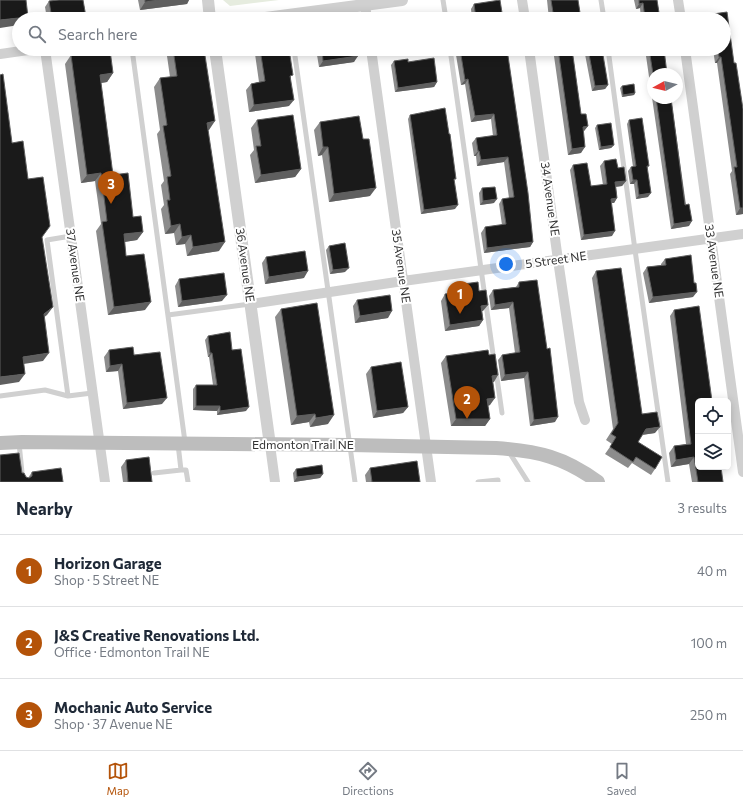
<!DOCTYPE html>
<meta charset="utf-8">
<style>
:root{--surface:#fff;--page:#f6f6f7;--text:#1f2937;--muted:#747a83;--line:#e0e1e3;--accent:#b45309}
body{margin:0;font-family:Commissioner,sans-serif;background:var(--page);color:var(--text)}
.controls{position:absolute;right:12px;bottom:12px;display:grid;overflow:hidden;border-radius:6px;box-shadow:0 2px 10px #0003}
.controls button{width:36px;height:36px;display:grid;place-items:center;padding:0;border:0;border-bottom:1px solid var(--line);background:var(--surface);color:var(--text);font:20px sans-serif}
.compass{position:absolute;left:647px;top:68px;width:36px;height:36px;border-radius:50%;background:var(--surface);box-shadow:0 2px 10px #0003;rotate:262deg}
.you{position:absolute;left:506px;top:264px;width:14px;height:14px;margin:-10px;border:3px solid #fff;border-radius:50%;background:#1a73e8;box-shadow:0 0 0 6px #1a73e833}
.badge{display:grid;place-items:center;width:26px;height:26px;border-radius:50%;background:var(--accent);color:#fff;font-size:13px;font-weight:700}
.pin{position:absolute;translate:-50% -33px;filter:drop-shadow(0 1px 2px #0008)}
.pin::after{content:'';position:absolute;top:21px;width:14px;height:12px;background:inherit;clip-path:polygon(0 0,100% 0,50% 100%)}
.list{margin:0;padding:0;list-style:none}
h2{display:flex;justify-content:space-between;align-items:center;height:52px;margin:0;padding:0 16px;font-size:17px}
h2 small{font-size:13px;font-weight:400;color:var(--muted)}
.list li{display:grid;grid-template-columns:26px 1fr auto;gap:12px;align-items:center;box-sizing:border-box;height:72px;padding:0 16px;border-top:1px solid var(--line)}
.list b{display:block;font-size:15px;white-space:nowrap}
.list p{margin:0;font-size:13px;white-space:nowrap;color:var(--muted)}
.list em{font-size:13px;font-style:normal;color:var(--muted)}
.icon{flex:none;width:22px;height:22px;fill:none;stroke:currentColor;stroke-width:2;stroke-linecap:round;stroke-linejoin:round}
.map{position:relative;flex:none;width:743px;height:482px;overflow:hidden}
.search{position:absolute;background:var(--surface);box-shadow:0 2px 10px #0003;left:12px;right:12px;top:12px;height:44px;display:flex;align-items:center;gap:10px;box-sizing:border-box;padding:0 14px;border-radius:22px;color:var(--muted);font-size:15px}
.sheet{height:268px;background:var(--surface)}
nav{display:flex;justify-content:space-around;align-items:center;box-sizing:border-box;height:56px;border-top:1px solid var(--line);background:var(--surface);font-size:11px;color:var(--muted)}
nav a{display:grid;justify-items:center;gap:2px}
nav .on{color:var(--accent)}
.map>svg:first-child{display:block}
.green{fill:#e6ecdf}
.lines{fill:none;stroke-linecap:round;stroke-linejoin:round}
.service{stroke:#d0d0d0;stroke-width:5}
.minor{stroke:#d0d0d0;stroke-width:10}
.tertiary{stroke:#d0d0d0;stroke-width:12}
.secondary{stroke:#bdbdbd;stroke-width:14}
.wall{fill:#8c8c8c}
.shaded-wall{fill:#5f5f5f}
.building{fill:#1a1a1a;stroke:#5f5f5f}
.labels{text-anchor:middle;stroke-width:4;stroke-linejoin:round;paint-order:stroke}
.street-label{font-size:12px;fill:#333;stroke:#fff}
</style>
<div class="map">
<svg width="743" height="482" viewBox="0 0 743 482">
<rect width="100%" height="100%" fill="#fff"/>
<path class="green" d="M223 0H279L230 6Z"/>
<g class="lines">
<path class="service" d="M443 0 446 19
M601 0 604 19
M132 49 185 442
M294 49 355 482
M450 49 494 361
M608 49 635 250 668 482
M168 315 250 304
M496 371 502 413
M0 396 45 390 68 396 92 393
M68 396 47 240 71 236
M19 443 23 482
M178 444 181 470H186L188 482
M509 452 528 482
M154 473 181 470
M478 482 498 480V482"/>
<path class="minor" d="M522 0 525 19
M678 0 681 19
M365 5 367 19
M45 49 105 482
M371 49 431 482
M529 49 558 260 579 402 585 420
M685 49 743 472
M0 54 35 49
M251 304 403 281 743 234
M270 445 275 482"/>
<path class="tertiary" d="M208 0 210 19
M258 19 402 0
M215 49 270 445"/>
<path class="secondary" d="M0 443 22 442 350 445 496 448C538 451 564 457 598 482"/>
</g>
<path class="wall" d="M56 0H83L86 17 84 19H47L45 7 49 1Z
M138 0H189L187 4 140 10Z
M547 0H578L581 19H549Z
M634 0H657L660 19H641L640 8 636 9Z
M474 4 503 19H472L471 9Z
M727 12 743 214 736 215 730 174 732 171 717 63H715L713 49H724V19H709L713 14Z
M172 49H204L209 130H208L219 251 187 256 185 244 176 245 174 233 165 234 161 209 164 205 161 185 164 181 157 134 160 130 154 87 160 78 170 77 167 56Z
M259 49H289L291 78 289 106 249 112 246 90 251 84 259 82 255 54Z
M309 49H357L354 62 319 67 317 55 310 56Z
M455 49H507L533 242 530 247 484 253 481 233 485 227 502 225 499 204 502 199 509 198 504 162 477 166 476 156H474L472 143 476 138 493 136 491 119 471 122 465 84 461 85Z
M553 49H572L581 114 588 126 584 131H583L581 153 568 155Z
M584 49H602L608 85 605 89 592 91Z
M645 49H664L653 74V98H671L689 226 671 229Z
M71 55 113 73 107 82 101 83 113 175 133 217 143 232 137 240 124 242 126 256 145 310 108 315 96 231 101 224 95 181 81 183 65 64Z
M394 61 408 62 437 82 434 87 395 92 391 65Z
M622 86 635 93 634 95 622 97 620 88Z
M410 115 455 209 421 214 408 119Z
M257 120 301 169 295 177 255 183 250 155 254 150 251 128Z
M629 120 649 166 647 168 648 197 636 199 634 184H630L628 171 631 167H633L627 124Z
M320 122 363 139 370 196 329 202 322 155 318 156 314 130Z
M597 125 614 145 611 148 599 150 595 128Z
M604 161 618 168 626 181 622 186 616 187 617 198 614 203H611L612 236 581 240 570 170 573 165 591 186 603 185 600 166Z
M482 188 494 203 480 205 479 193Z
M329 246 345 272 330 274 326 250Z
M266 257 304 278 265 284 262 263Z
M665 259 694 283 693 297 649 303 643 273 647 267 661 265V264Z
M596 271 642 414 655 433 642 435 638 442 655 469 651 475 632 463 628 468 605 454 612 444 606 440 613 429 592 278Z
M179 279 222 301 178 307 175 286Z
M519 282 555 422 530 426 524 378 501 381 498 360 502 355 515 353 509 308 491 310 489 296 493 290 516 287Z
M456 285 479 291 483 311H482L483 320 479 326 445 331 441 301 445 294 451 293V292Z
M357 300 388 318 355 323 353 306Z
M281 309 328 424 310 427 309 422 291 425 275 317Z
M674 310 723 482H692L689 464 671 467 669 453 674 446 686 444 670 316Z
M208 336 232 350 246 411 217 415V411L193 410V389L196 385H213L209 357H208L205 340Z
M109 350 134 355 162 404 123 409 118 371 106 372 104 357Z
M446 356 494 382H492L490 405 488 406 490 419 485 426H451L441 363Z
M371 367 408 407 403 413 373 418 366 374Z
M126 460 152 482H123L121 467Z
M370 468 420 482H366L365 475Z
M296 469 323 474 320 478 294 482 293 473Z
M32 472 63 482H0L22 473 26 477 28 478Z"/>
<path class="shaded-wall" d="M159 0H189L187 4 140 10 145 2Z
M643 3 640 8 636 9 639 4Z
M28 17 26 19H19V25L0 28V20Z
M86 17 84 19H72Z
M321 49 317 55 310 56 314 50Z
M618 49H629L628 51 615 52Z
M358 56 354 62 319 67 323 61Z
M719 57H721L717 63H715Z
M113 73 107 82 94 84 100 75Z
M468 79 465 84 461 85 465 80Z
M437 82 434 87 395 92 398 88Z
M608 85 605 89 592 91 595 86Z
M635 93 634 95 622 97 623 95Z
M294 100 289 106 249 112 254 105Z
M494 114 491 119 471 122 475 116Z
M215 121 209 130 201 131 207 123Z
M588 126 584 131 579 132 583 127Z
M614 145 611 148 599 150 601 147Z
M323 147H328L322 155 318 156Z
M585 147 581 153 568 155 572 149Z
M478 151H479L476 156H474Z
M508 157 504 162 477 166 481 160Z
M301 169 295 177 255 183 261 175Z
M101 173 95 181 81 183 87 175Z
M633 180H637L634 184H630Z
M626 181 622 186 612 187 615 182Z
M376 188 370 196 329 202 334 194Z
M651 193 648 197 636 199 639 195Z
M617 198 614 203H607L611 199Z
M497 199 494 203 480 205 483 201Z
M458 205 455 209 421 214 424 210Z
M740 208H743V214L736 215Z
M692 221 689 226 671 229 674 224Z
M180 224 174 233 165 234 171 226Z
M615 231 612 236 581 240 584 235Z
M143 232 137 240 118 243 124 234Z
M191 235 185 244 176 245 182 237Z
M225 242 219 251 187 256 193 247Z
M533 242 530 247 484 253 487 248Z
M349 268 345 272 330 274 333 270Z
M308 271 304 278 265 284 269 277Z
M697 292 693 297 649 303 653 297Z
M227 295 222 301 178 307 182 301Z
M151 302 145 310 108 315 114 307Z
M513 302 509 308 491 310 495 305Z
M488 305 483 311 477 312 481 306Z
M53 307 47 315 38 322 44 314Z
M392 311 388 318 355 323 360 316Z
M483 320 479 326 445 331 450 325Z
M49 353 43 361 17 365 23 357Z
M210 353H212L209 357H208Z
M122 364 118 371 106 372 110 366Z
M528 372 524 378 501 381 505 375Z
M25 374 19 382 0 385V377Z
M498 375 494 382 487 383 492 376Z
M167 398 162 404 123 409 127 403Z
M495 398 490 405 482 407 487 399Z
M196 406H220L217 411 193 410Z
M249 407 246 411 217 415 220 411Z
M408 407 403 413 373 418 377 411Z
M315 414 309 422 291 425 297 416Z
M334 415 328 424 310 427 316 418Z
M558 417 555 422 530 426 534 420Z
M456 419H490L485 426H451Z
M660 427 655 433 641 435 646 429Z
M694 457 689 464 671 467 676 460Z
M323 474 320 478 294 482 297 477Z"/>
<path class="building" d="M0 0H26L28 17 0 20Z
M59 0H83L86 17 72 19H52L49 1Z
M145 0H159L145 2Z
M500 0 503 19H476L474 4Z
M551 0H578L581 19H554Z
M639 0H657L660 19H645L643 3 639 4Z
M727 12 734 63H736L743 109V208H740L734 167H737L721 57H719L718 49H724V19H714L713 14Z
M173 49H204L215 121 207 123 225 242 193 247 191 235 182 237 180 224 171 226 167 200H170L167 177 171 176 163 126 167 125 160 78 177 76Z
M260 49H289L293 75 290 76 294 100 254 105 251 84 265 81Z
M322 49H357L358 56 323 61Z
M460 49H507L528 193 533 242 487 248 485 227 506 224 502 199 514 197 508 157 481 160 479 151H478L476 138 497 135 494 114 475 116 468 79 465 80Z
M558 49H572L581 114H586L588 126 583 127 585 147 572 149Z
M588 49H602L608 85 595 86Z
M649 49H664L667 74H653Z
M110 50 113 73 100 75 113 175 128 173 133 217 141 216 143 232 124 234 126 256 144 254 151 302 114 307 102 222 107 221 101 173 87 175 71 55Z
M434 58 437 82 398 88 394 61 408 59V62Z
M3 74 12 143 23 141 28 179 43 177 50 226 42 237 53 307 44 314 49 353 23 357 25 374 0 377V75Z
M634 84 635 93 623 95 622 86Z
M656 98H671L685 205 689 204 692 221 674 224Z
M445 108 449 134H450L456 179H454L458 205 424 210 410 115Z
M293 115 301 169 261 175 256 146H261L257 120Z
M359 116 363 139H369L376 188 334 194 328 147H323L320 122Z
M642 118 649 166H647L651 193 639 195 637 180H633L631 167 636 166 629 120Z
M611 123 614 145 601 147 597 125Z
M616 159 618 168 624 167 626 181 615 182 617 198 611 199 615 231 584 235 573 165 587 163 591 186 607 184 604 161Z
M495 187 497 199 483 201 482 188Z
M345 243 349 268 333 270 329 246Z
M305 251 308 271 269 277 266 257Z
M691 255 694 283H696L697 292 653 297 647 267 666 265 665 259Z
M621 268 642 414 657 412 660 427 646 429 638 442 662 457 655 469 636 457 633 462 610 447 616 437 611 434 618 423 596 271Z
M224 273 227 295 182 301 179 279Z
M537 280 547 349 550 348 558 417 534 420 528 372 505 375 502 355 520 352 513 302 495 305 493 290 519 287V282Z
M478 282 479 291 486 290 488 305 481 306 483 320 450 325 445 294 457 293 456 285Z
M390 295 392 311 360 316 357 300Z
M317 303 334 415 316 418 315 414 297 416 281 309Z
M699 306 712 401H698V467H721L723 482H698L694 457 676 460 674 446 691 444 674 310Z
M230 332 232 350 241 349 249 407 220 411V406H196V385H217L212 353H210L208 336Z
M133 347 134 355 160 352 167 398 127 403 122 364 110 366 109 350Z
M488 350 489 355 495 354 498 375 492 376 495 398 487 399 490 419H456L446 356Z
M401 362 408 407 377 411 371 367Z
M19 453 22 473H24L26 477 29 478 32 476V472L61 468 63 482H0V455Z
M149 457 152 482H128L126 460Z
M417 461 420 482H372L370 468Z
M322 465 323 474 297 477 296 469Z"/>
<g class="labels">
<g class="street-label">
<text transform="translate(550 199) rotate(82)" y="4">34 Avenue NE</text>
<text transform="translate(556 260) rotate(-8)" y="4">5 Street NE</text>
<text transform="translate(714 261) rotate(82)" y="4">33 Avenue NE</text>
<text transform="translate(75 265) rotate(82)" y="4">37 Avenue NE</text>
<text transform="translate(245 265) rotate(82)" y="4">36 Avenue NE</text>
<text transform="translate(401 266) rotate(82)" y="4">35 Avenue NE</text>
<text x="303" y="449">Edmonton Trail NE</text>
</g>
</g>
</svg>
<div class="controls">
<button><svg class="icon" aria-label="locate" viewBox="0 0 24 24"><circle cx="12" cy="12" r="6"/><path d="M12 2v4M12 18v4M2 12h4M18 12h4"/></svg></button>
<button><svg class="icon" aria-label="layers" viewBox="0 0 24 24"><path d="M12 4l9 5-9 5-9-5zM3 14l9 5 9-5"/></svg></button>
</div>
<svg class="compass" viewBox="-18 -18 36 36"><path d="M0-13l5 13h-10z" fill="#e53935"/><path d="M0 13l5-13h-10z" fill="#747a83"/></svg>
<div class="you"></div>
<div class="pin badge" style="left:460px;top:314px">1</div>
<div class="pin badge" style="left:467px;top:419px">2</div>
<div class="pin badge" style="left:111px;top:204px">3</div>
<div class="search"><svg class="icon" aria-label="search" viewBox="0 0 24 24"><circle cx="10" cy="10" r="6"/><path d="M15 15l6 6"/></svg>Search here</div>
</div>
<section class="sheet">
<h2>Nearby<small>3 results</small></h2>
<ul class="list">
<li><span class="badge">1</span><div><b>Horizon Garage</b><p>Shop · 5 Street NE</p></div><em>40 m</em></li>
<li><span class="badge">2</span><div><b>J&amp;S Creative Renovations Ltd.</b><p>Office · Edmonton Trail NE</p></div><em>100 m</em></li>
<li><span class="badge">3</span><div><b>Mochanic Auto Service</b><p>Shop · 37 Avenue NE</p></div><em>250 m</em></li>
</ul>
</section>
<nav>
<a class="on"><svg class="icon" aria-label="map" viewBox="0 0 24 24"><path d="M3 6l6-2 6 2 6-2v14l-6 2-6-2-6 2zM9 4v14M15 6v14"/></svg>Map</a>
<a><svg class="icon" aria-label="directions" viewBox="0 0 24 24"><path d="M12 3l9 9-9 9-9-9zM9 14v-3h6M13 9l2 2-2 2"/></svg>Directions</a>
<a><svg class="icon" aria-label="saved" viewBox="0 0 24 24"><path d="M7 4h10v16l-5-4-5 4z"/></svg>Saved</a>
</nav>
